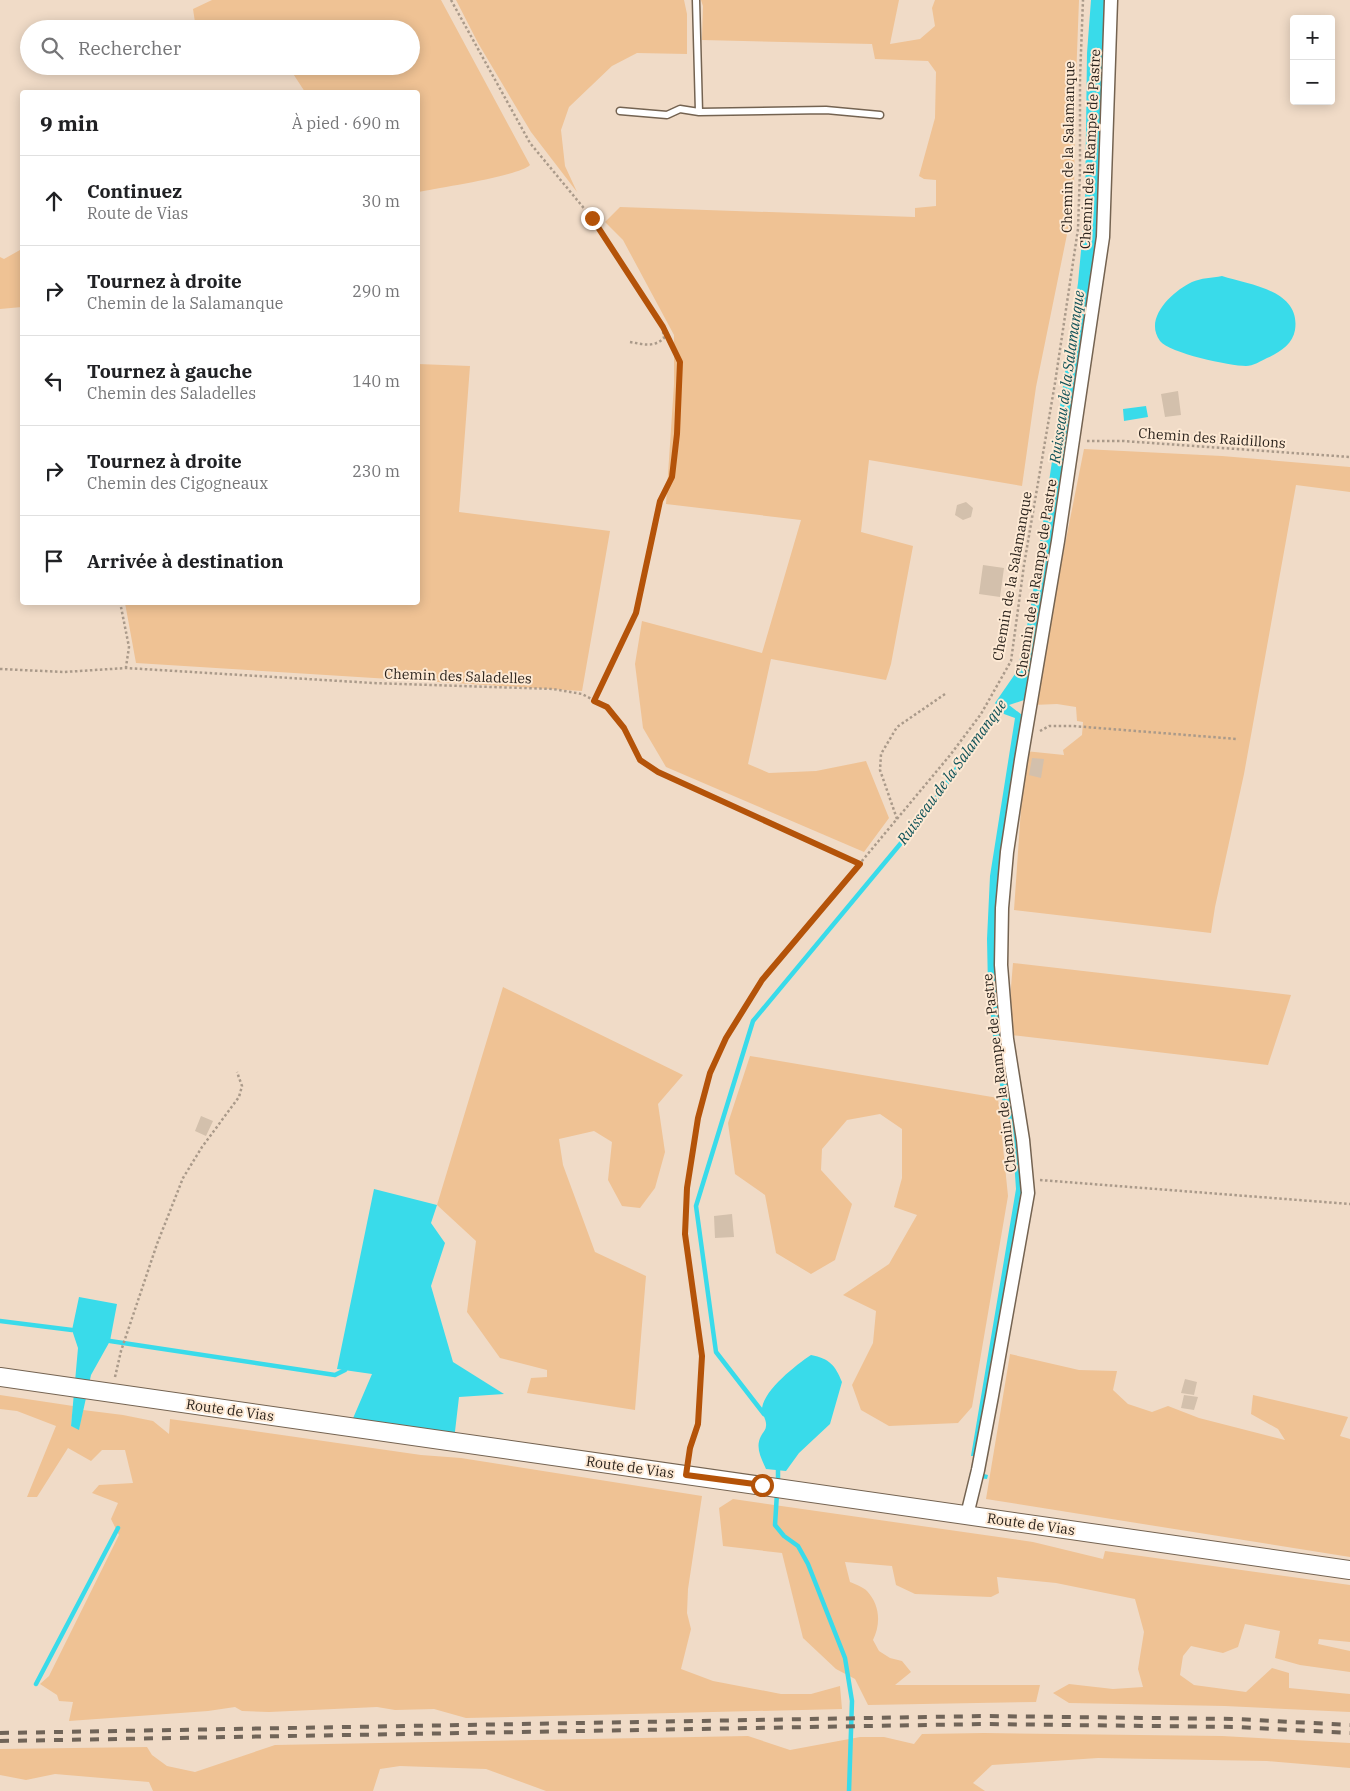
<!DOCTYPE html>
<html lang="fr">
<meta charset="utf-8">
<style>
:root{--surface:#fff;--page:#f6f6f6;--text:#202124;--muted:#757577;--line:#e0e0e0}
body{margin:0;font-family:"IBM Plex Serif",serif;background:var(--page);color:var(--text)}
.controls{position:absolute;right:15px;top:15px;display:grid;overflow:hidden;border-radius:5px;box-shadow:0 2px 12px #0003}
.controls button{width:45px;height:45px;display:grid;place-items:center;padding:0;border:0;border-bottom:1px solid var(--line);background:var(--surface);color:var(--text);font:25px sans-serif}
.stop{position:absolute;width:15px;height:15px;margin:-11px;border:4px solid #b45309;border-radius:50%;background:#fff}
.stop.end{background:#b45309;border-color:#fff;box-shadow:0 1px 5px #0008}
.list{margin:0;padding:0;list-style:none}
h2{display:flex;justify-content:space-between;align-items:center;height:65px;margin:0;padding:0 20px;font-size:21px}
h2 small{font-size:16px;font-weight:400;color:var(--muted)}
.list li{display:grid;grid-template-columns:32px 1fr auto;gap:15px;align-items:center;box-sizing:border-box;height:90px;padding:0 20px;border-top:1px solid var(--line)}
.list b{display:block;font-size:19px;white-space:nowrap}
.list p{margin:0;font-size:16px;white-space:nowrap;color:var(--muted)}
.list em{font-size:16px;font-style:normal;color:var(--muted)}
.icon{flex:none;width:28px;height:28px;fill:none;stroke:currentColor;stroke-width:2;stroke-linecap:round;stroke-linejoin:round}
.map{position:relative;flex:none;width:1350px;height:1791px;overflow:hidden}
.search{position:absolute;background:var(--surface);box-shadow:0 2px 12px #0003;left:20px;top:20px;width:400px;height:55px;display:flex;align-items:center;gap:12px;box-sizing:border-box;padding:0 18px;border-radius:28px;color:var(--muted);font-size:19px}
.panel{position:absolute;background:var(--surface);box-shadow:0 2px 12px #0003;left:20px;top:90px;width:400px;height:515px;border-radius:5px}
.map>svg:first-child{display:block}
.green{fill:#efc294}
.water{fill:#39dbea}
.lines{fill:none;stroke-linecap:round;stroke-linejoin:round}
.stream{stroke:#39dbea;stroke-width:4.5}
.building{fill:#d3c0ac}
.lane-casing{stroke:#746351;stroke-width:9}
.street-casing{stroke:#746351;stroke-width:15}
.secondary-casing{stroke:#746351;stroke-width:20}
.path{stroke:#aa9a8a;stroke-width:2.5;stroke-dasharray:2.5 2.5;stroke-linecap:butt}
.lane{stroke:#fff;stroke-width:6}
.street{stroke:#fff;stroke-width:12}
.secondary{stroke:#fff;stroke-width:18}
.rail{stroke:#706458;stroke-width:4;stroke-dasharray:9 9;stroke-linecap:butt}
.route{stroke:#b45309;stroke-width:6}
.labels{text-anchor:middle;stroke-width:4;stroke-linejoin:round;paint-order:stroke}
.street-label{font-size:14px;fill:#2b231c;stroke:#fde9d4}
.water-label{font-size:15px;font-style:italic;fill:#0f5258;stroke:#fde9d4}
</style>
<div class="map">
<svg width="1350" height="1791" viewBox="0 0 1350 1791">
<rect width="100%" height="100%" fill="#f0dbc7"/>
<path class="green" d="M212 0H441L530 165C519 176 438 188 418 192V92H305L288 66H411V29H224L223 25 215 29H196L193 9Z
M456 0H684L687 14V54L637 53 612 66 613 65 569 107 561 130 565 166 577 192 531 132 478 43Z
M701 0H899L890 44 920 39 935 26 932 8 935 0H1079L1075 106 1074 200 1036 387 1022 486 869 460 861 532 913 546 891 664 886 680 771 659 748 764 769 773 816 771 866 761 889 818 864 852 666 767 643 728 635 664 642 621 762 653 801 520 666 504 674 384V335L623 240 605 222 620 207 915 217V208L936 206V180L924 179 919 176 935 118 936 72 928 61 875 59 872 44 702 40 703 6Z
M20 250H22V307L0 309V257L4 259Z
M418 364 470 366 459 512 610 531 582 691 136 663 125 603 418 602Z
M1084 449 1222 456 1350 467V492L1296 485 1244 774 1215 907 1211 933 1014 910 1025 751 1064 755 1063 750 1082 735 1083 722 1077 721 1076 707 1057 704 1033 705Z
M1013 963 1291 995 1268 1065 1011 1035 1010 999Z
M503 987 683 1075 658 1104 665 1152 655 1188 640 1208 622 1206 608 1180 612 1142 594 1131 559 1139 563 1165 595 1252 646 1276 635 1410 527 1393 531 1378 547 1377V1370L500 1358 467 1312 476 1241 437 1205Z
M750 1056 998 1098 1008 1196 972 1407 958 1423 889 1426 861 1410 852 1385 873 1343 876 1311 843 1295 889 1264 917 1215 894 1207 902 1178V1129L880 1114 847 1120 822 1149 821 1170 852 1204 835 1260 811 1274 776 1253 765 1195 735 1174 728 1123Z
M1010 1354 1079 1370 1117 1371 1113 1390 1128 1404 1152 1412 1168 1406 1199 1418 1285 1440 1278 1429 1251 1414 1253 1395 1348 1417 1340 1436 1350 1439V1557L986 1499Z
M0 1395 73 1406 71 1426 79 1429 83 1410 123 1415 153 1421 169 1434 170 1419 421 1455 461 1458 702 1496 688 1589 687 1613 691 1629 681 1669 713 1681 781 1694H811L840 1686 842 1709 466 1718 434 1709 395 1710 377 1707 269 1712 242 1711 235 1707 208 1711 69 1721 73 1702 59 1701 57 1695 40 1684 49 1676 119 1535 111 1519 118 1503 92 1493 99 1485 133 1483 125 1450H102L91 1461 68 1448 37 1497H27L56 1426 17 1411 0 1409Z
M733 1499 1033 1542 1103 1559 1105 1551 1350 1585V1642L1319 1639 1318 1644 1350 1651V1672L1300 1665 1275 1658 1280 1631 1245 1624 1238 1647 1223 1653 1191 1646 1183 1656 1180 1675 1194 1685 1246 1692 1272 1668 1289 1673V1688L1350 1694V1712L1225 1706 1069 1703 1053 1693 1069 1684 1113 1689 1143 1687 1138 1669 1144 1632 1135 1599 1056 1583 997 1577 999 1593 991 1597 915 1594 896 1585 892 1566 845 1562 850 1582C855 1584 863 1587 867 1591 880 1605 881 1624 873 1640L879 1651 890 1658 902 1661 911 1672 895 1685H1040L1036 1702 868 1705 855 1679 836 1669 803 1638 782 1553 723 1546 719 1508Z
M984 1733 1222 1736 1350 1743V1768L1267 1761 1098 1758 992 1765 973 1783 985 1791H546L486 1769 400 1766 380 1769 373 1791H153L149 1782 55 1774 26 1780 0 1775V1749L147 1747 152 1755 167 1766 195 1772 275 1745 748 1736 790 1750 860 1737H884L914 1744 922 1734Z"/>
<path class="water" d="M1091 0H1107L1102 209 1071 442 1027 699 1009 705 1026 718 1001 886 1025 1197 984 1474 988 1475 987 1479 969 1477 970 1473 973 1474 976 1456H971L1016 1189 1013 1146 1007 1112 1002 1099 993 1036 988 988 987 939 990 876 1015 718 1004 714 995 703 1015 674 1019 663 1030 612 1078 283 1085 208 1087 53Z
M1222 276C1250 285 1301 290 1295 330 1293 344 1279 353 1267 358 1261 361 1253 366 1246 366 1230 366 1169 353 1160 341 1143 318 1173 291 1192 282 1201 278 1212 278 1222 276Z
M1146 406 1148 417 1124 421 1123 409Z
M374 1189 437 1205 431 1223 445 1243 431 1286 453 1362 504 1394 459 1397 454 1440 351 1423 372 1374 337 1369Z
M79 1297 117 1304 110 1341 91 1375 79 1430 71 1426 78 1348 72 1330Z
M811 1355C830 1359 835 1365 842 1382L830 1424 799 1453 786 1471 766 1469C761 1458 755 1447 761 1436 763 1432 766 1430 766 1426 767 1419 761 1414 762 1408 765 1389 796 1365 811 1355Z"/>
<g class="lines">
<path class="stream" d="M0 1321 72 1330
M110 1341 335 1375 345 1370
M764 1414 716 1352 696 1206 753 1021 926 813 1001 704
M778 1485V1465
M777 1493 775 1525 784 1536 798 1546 808 1564 845 1658 852 1701 849 1791
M36 1684 118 1528"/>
</g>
<path class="building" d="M1178 391 1181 415 1165 417 1161 394Z
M966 502 973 508 971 517 963 520 955 515 957 505Z
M983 565 1004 568 1000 597 979 594Z
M1032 758 1044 759 1041 778 1029 775Z
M201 1116 213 1121 206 1136 195 1131Z
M732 1214 734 1237 715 1238 714 1216Z
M1185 1379 1197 1382 1194 1395 1181 1393Z
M1184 1395 1198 1397 1194 1410 1181 1408Z"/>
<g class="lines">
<g class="lane-casing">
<path id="lane" d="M696 0 699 112
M620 111 667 115 680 109 699 112 826 110 880 115"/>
</g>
<g class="street-casing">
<path id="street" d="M967 1515 978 1470 992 1396 1028 1193 1023 1140 1007 1039 1001 965 1002 908 1007 852 1021 760 1058 541 1103 237 1111 0"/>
</g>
<g class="secondary-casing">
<path id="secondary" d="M0 1377 1350 1570"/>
</g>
<path class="path" d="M451 0 530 143 592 218 663 327 679 361 677 434 672 477 660 501 636 613 594 701
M630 342C642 344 654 348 664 338L663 331
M1087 441H1123L1350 457
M120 602 129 647 126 667
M0 669 64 672 126 668 373 683 553 689 582 694 607 707 624 728 640 760 658 771 860 864
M1040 731 1049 726H1073L1237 739
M897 819 880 770 881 754 897 727 945 694
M1040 1180 1350 1204
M115 1377 121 1351 157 1244 183 1178 202 1147 239 1097 242 1086 237 1072
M688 1461 690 1448 698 1424 702 1356 685 1234 687 1188 699 1118 710 1073 726 1038 762 981 951 754 981 714 1011 661 1024 565 1055 383 1078 229 1080 171V78L1083 0"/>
<use href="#lane" class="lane"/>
<use href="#street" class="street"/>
<use href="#secondary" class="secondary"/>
<path class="rail" d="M0 1733 985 1716 1236 1719 1350 1725
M0 1741 985 1724 1235 1727 1350 1733"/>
</g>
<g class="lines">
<path class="route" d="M592 218 663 327 680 362 677 434 672 477 660 501 636 613 594 701 607 707 624 728 640 760 658 772 860 864 762 980 726 1038 710 1073 698 1118 687 1188 685 1234 702 1356 698 1424 690 1448 686 1475 762 1485"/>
</g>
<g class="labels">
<g class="street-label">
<text transform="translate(1068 147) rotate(-89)" y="5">Chemin de la Salamanque</text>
<text transform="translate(1090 149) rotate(-87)" y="5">Chemin de la Rampe de Pastre</text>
<text transform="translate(1212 438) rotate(4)" y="5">Chemin des Raidillons</text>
<text transform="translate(1012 576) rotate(-80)" y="5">Chemin de la Salamanque</text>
<text transform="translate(1036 578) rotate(-81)" y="5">Chemin de la Rampe de Pastre</text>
<text transform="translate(458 676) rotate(2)" y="5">Chemin des Saladelles</text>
<text transform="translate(999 1073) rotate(-97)" y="5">Chemin de la Rampe de Pastre</text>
<text transform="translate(230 1410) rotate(8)" y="5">Route de Vias</text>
<text transform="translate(630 1467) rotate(8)" y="5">Route de Vias</text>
<text transform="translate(1031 1524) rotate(8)" y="5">Route de Vias</text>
</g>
<g class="water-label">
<text transform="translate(1067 377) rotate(-82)" y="5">Ruisseau de la Salamanque</text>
<text transform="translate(952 772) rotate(-54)" y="5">Ruisseau de la Salamanque</text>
</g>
</g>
</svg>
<div class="controls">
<button>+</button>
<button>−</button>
</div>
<div class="stop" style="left:762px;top:1485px"></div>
<div class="stop end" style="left:592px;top:218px"></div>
<div class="search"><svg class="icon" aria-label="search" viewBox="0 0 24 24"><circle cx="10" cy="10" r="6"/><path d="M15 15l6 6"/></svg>Rechercher</div>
<section class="panel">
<h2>9 min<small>À pied · 690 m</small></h2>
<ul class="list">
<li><svg class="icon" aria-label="ahead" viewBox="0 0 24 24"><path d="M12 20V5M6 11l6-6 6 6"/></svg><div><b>Continuez</b><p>Route de Vias</p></div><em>30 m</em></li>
<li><svg class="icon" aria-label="right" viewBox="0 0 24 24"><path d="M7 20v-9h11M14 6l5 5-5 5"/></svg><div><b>Tournez à droite</b><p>Chemin de la Salamanque</p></div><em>290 m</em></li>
<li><svg class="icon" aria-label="left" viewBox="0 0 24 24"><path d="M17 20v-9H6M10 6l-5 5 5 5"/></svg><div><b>Tournez à gauche</b><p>Chemin des Saladelles</p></div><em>140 m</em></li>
<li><svg class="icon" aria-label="right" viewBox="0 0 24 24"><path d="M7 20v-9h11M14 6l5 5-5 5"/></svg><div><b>Tournez à droite</b><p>Chemin des Cigogneaux</p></div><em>230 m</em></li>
<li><svg class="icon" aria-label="arrive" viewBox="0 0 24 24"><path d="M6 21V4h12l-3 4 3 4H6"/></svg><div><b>Arrivée à destination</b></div></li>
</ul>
</section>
</div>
